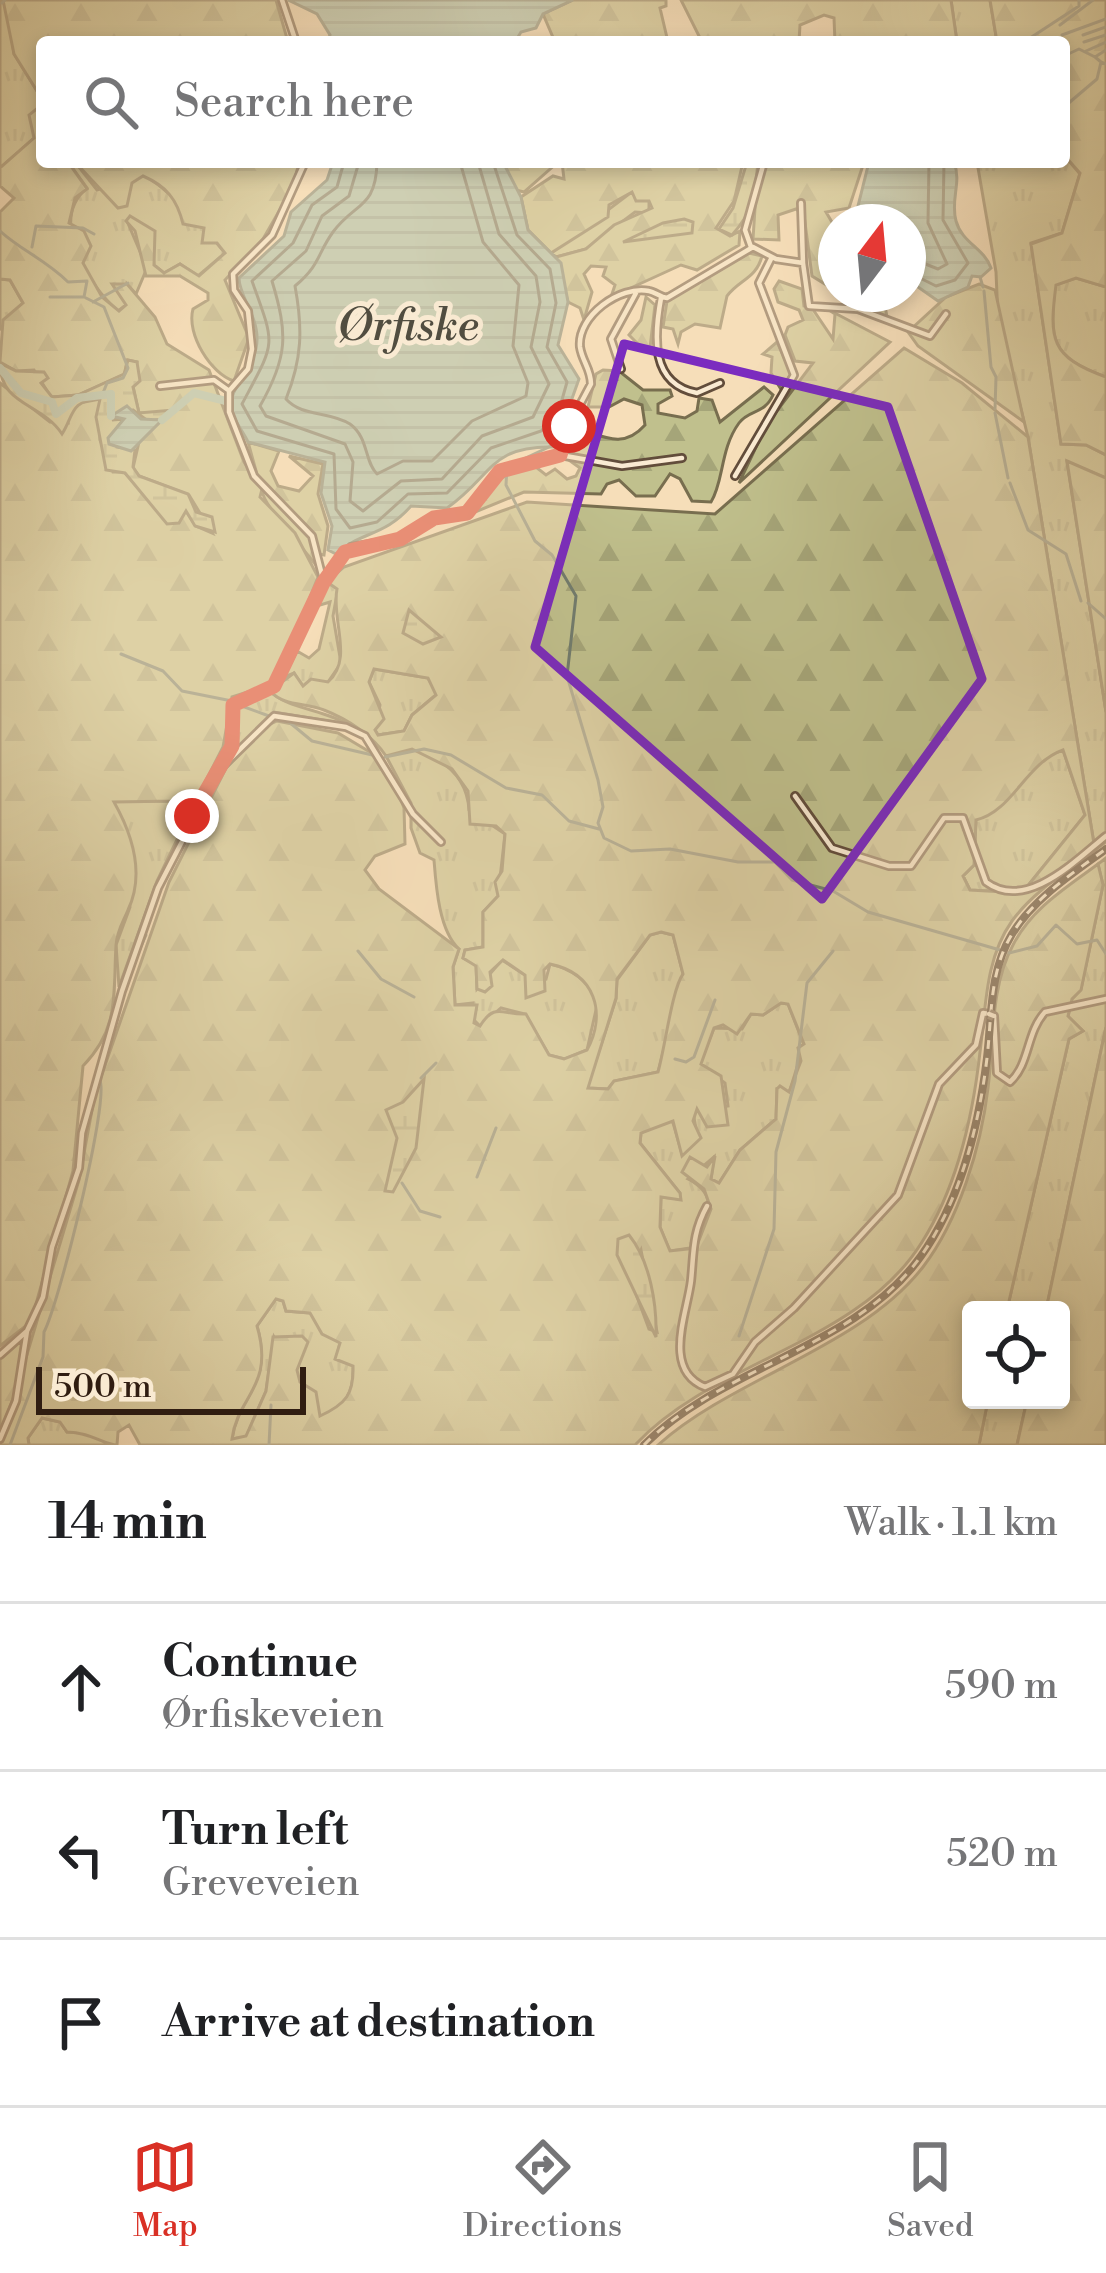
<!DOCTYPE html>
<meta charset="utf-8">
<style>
:root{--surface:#fff;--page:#f2f2f2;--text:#202124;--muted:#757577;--line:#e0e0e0;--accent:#d93025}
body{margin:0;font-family:"Libre Bodoni",serif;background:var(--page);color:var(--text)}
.controls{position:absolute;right:36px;bottom:36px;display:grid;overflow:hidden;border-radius:12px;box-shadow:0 6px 18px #0003}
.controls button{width:108px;height:108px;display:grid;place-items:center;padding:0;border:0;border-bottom:3px solid var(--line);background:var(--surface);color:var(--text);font:60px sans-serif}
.compass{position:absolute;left:818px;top:204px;width:108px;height:108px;border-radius:50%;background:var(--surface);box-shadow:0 6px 18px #0003;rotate:16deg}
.scale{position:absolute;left:36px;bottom:30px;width:270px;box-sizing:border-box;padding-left:12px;border:6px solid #301d11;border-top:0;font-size:33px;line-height:42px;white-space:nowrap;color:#301d11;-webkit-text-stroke:9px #f9ead2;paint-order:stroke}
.stop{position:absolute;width:36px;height:36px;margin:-27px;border:9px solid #d93025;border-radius:50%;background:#fff}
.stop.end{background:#d93025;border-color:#fff;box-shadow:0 3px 12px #0008}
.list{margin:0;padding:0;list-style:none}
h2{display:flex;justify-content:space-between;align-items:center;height:156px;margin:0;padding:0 48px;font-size:51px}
h2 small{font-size:39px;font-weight:400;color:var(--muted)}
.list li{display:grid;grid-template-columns:78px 1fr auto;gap:36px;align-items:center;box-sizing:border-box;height:168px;padding:0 48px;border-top:3px solid var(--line)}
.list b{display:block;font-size:45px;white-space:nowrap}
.list p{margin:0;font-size:39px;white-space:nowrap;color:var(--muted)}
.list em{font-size:39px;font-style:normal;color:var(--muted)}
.icon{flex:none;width:66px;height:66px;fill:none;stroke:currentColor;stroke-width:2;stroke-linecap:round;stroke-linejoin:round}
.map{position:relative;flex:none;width:1106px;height:1445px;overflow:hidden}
.search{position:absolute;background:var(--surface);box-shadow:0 6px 18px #0003;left:36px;right:36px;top:36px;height:132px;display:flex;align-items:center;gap:30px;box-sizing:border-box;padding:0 42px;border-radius:12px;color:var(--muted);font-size:45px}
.sheet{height:660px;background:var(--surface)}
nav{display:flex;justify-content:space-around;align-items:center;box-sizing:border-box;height:168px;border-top:3px solid var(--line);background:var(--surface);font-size:33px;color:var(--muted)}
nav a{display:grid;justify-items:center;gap:6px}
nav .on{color:var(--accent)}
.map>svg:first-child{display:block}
.grass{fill:url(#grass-tufts);stroke:#786e4f;stroke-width:3}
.forest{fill:url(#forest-firs);stroke:#786e4f;stroke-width:3;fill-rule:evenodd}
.wetland{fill:url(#wetland-marsh);stroke:#786e4f;stroke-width:3}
.water{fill:url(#water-rules);stroke:#717c6e;stroke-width:3}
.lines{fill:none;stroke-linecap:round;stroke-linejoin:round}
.shore{stroke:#666c5e;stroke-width:3}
.stream{stroke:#717c6e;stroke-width:3}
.river{stroke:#9dbcac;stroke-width:8}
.street-casing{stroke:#624d3b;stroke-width:10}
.street{stroke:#f9ead2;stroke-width:4.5}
.rail-casing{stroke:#301d11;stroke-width:8}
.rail{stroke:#f9ead2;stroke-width:3;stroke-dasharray:9;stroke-linecap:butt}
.street-bridge-casing{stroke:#624d3b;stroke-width:10;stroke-linecap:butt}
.street-bridge{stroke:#f9ead2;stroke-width:4.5}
.route{stroke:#d93025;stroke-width:15}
.marked{fill:none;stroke:#7b2cbf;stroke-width:9;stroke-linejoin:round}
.labels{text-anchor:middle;stroke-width:10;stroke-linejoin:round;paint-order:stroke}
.water-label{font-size:45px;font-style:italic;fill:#514d40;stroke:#f9ead2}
</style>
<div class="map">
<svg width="1106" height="1445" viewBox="0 0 1106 1445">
<defs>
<pattern id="grass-tufts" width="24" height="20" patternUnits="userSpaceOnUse" patternTransform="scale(3)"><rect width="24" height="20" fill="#c0c08d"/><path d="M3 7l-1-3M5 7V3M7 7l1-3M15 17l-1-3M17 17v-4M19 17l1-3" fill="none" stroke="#a5a579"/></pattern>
<pattern id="forest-firs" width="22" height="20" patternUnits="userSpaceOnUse" patternTransform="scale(3)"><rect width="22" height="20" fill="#c0c08d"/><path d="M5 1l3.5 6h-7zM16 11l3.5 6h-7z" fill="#a5a579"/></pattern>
<pattern id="wetland-marsh" width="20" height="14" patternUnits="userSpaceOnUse" patternTransform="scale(3)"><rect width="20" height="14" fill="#c0c08d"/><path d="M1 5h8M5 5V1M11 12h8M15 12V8" fill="none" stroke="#a5a579"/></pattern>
<pattern id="water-rules" width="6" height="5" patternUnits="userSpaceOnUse" patternTransform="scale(3)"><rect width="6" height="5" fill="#9dbcac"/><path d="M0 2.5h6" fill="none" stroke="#88a193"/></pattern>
</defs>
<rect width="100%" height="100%" fill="#f6deb9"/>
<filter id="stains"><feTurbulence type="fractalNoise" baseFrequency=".00167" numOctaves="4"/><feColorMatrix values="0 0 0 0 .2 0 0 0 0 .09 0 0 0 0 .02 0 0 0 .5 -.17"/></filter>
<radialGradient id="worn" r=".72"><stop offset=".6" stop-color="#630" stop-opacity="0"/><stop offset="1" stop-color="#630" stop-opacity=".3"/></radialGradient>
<path class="grass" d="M0 0 7 5 14 54 42 99 34 138 0 168Z
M951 0H990L997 42H957Z
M1064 155 1080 174 1062 233 1031 243 1061 444 1086 445 1106 455V478L1067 462 1106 712V842L1095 850 1028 437 998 318 996 272 977 162H1064Z
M68 162H75L97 190 143 175C166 186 209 233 225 253L198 276 180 264 164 273 154 265 152 245 127 221 147 268 136 294 127 284 126 305 118 311C88 285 48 220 87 188Z
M633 191 649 201V213L635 212 586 249 556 257 551 253Z
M1076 278 1106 287V377C1049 356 1050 340 1055 285Z
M0 279 10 280 23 303 0 329Z
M262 489 311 538 318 568C307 552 260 503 262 489Z
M327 582 338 588 333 616 341 663 328 682 303 686 294 673 284 677 297 651 309 658 319 649 330 602 317 606Z
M374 669 428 678 437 694 412 715 404 731 378 735 375 730 380 705 369 682Z
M270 691C285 708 325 710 347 724L274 712 231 759 237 739 234 706Z
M412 749C443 758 467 776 469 810L505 834 498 896 483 912V947L465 950 463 958 476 965 477 989 502 960 525 975 546 979 550 964C573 969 587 981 598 1001L587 1050 565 1059 549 1055 525 1014 501 1008 480 1026 472 1018 473 1003 455 1005 453 967 459 949C439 931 436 886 434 860L420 853 411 828V803L386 756Z
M1063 750 1085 815 1022 893 970 890 963 876 974 865 976 819 1040 758Z
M199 794 157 881 119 987 116 945 130 907 113 801H175Z
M1106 858V1027L1046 1310H1007L1069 1039 1083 1031 1068 1017 1072 999 1081 989 1103 885 1098 864Z
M661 932 673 935 683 974 658 1072 614 1081 608 1089 587 1088 616 999 617 980 650 935Z
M781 1003 788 1004 804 1045 789 1093 777 1089 776 1119 740 1150 719 1183 711 1179 714 1157 688 1179C724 1198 702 1219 697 1247L670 1251 660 1227 661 1197 680 1199V1193L640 1143 641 1133 672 1119 682 1154 696 1129 693 1112 728 1106 725 1083 700 1064 714 1028 742 1029 751 1014 763 1015Z
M276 1299 283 1301 286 1311 310 1313 340 1343 336 1359 353 1365C354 1394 347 1404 320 1417L274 1337 266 1391 246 1437 232 1439C239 1394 274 1384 257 1326Z
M988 1400H1027L1017 1445H979Z
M42 1418 60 1422 67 1432H92L108 1445H29L28 1438Z"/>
<path class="forest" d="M3 0H276L288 42H42V99L14 54Z
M573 0H666V6L660 8 668 42H555L543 14Z
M681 0H951L957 42H835L834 18 824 15 800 25 799 42H702Z
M990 0H1106V287L1076 278 1056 285C1049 339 1050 357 1106 377V455L1086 445 1061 444 1031 244 1062 233 1080 173 1064 155V42H997Z
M39 107 42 162H68L87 189 75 198 69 223 84 231 91 246 83 263 102 297 119 311 126 305 112 284H127L155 317 167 344 209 370 244 462 262 489 260 497 295 533 318 577 279 675 269 685 232 697 223 747 199 794 175 801 114 802C132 834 145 874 128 910 123 922 117 931 116 945 113 994 120 1028 83 1066L73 1171 31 1322 0 1346V383L50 422 68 423 66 414 79 403 100 399V440L113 472H124L165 516 186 511 196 526 212 533 189 495 139 476 133 468 139 442 168 413H139L133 386 137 362 127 360 125 374 78 395 51 397 34 370 16 371 0 362 3 320 23 303 10 280 0 279V212L14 198 0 186V168L34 138 29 115Z
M75 162H299L293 187 263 239 225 280 249 338 234 381C211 374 186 334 193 309L208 300V293L180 276H146L135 231 126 221 130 216 155 231 154 265 164 273 180 264 199 276 225 253 217 243H202L204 228 183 224C177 199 166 186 143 176L132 183 127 206 118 208Z
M503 162H558L524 192 516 190Z
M562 162H743L734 201 716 228 730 236 740 231 739 245 697 270 681 265 611 297 615 285 603 276 606 267 591 266 584 274 592 292 584 320 580 308 568 302 556 257 586 249 614 225 652 208 649 201H636L632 192 609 205 608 217 551 253 528 230 521 197 553 176 564 179Z
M758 162H864L849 208 826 212 836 229V294H883L888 323 812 276 804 215 796 209 778 215 779 240 753 239Z
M749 253 762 256C756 279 740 279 727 296L720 328 695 324 681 332 678 344 673 329 663 327 667 301Z
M779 281 802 289 804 306 812 308 833 339 835 314 829 310 890 342 739 483 767 424 813 363 795 361 785 335 788 327 803 320 799 310 778 302 774 289Z
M979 284 995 290 1024 422 918 346 908 332 946 297Z
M646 297 655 305 650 348 641 347 629 335 641 320Z
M777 342 791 373 782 391 771 373 772 357 763 354Z
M904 348 962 383 1028 437 1095 850C1067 871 1033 892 1012 921 985 959 986 1007 980 1052 973 1115 957 1187 922 1242 859 1344 714 1360 635 1445H140L129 1425 118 1432 117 1445C105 1445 90 1432 67 1432L60 1422 42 1418 28 1438 29 1445H0L79 1180 95 1094 169 882 226 768 264 727 277 721 338 733 375 755 397 789 404 808 405 844 375 856 365 870 379 889 459 949 453 967 455 1005H477L474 1023 480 1026C495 1002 502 1015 526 1014L549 1055 564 1059 587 1050C607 1013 595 973 550 964L544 970 545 991 526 998 525 975 503 960 490 972 492 986 485 992 477 989 476 966 463 958 465 950 483 947V912L498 896 495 882 502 871 505 834 496 826 470 824 468 791 452 769 412 749 386 756C372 735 347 719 324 710 305 702 285 707 270 691L294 673 303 686 311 679 328 682C354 659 331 620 337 589L327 582 344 567 527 502 715 514ZM374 669 428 678 436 695 412 715 404 731 378 735 375 730 384 719 369 682ZM1063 750 1085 815 1022 893 970 890 963 876 974 865 976 820C1012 812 1026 763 1063 750ZM661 932 673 935 683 974C672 989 665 1048 658 1072L614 1081 608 1089 588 1088 616 998 617 979 650 935ZM781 1003 788 1004 804 1044 798 1048 801 1061 789 1092 780 1086 777 1089 776 1119 740 1150 719 1183 711 1179 715 1156 707 1167 690 1157 682 1172 704 1189 711 1209 696 1248 670 1251 660 1227 661 1197 681 1200 680 1193 640 1143 641 1133 673 1121 682 1156 701 1138 693 1121 697 1109 707 1127 728 1125 721 1076 701 1064 714 1028 723 1025 737 1034 751 1014 763 1015ZM641 1250 657 1332 649 1329 629 1275ZM276 1299 283 1301 286 1311 310 1313 322 1334 340 1343 335 1359 353 1366C354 1394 346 1404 320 1416L316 1392 300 1382 297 1370 308 1342 302 1336 273 1337 266 1391 246 1436 232 1439C237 1396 275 1387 257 1326Z
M603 370 619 371 643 390H670L672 396 658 404V413L685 418 697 411 699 398 712 400 720 422 764 387 773 395C764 415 749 409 739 423 720 449 724 481 711 502L692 501 680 479 670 474 655 496H636L619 480 607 484 601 494 524 492 475 512 495 481 532 464 546 475 555 469 567 479 576 476 580 468 566 458 565 446 576 428C603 436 623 450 645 425L642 405 624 399 609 407H588L596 374Z
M248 442 279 451 271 471 278 486 299 491 313 476 289 456 323 464 318 494 328 526 324 555 318 554 313 533 258 478Z
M1067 461 1106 478V712Z
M1098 864 1103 885 1081 990 1072 999 1068 1016 1083 1031 1069 1039 1007 1310H971V1400H988L979 1445H658C734 1377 860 1348 923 1267 959 1220 981 1147 988 1088 994 1042 990 987 1013 945 1032 908 1066 888 1098 864Z
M1106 1027V1445H1017L1027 1400H1061V1310H1046Z
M23 1338 14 1396 0 1433V1356Z"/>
<path class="wetland" d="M747 162H758C755 193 754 211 732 235L719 229 733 208Z
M684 219 693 222 692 233 623 242 663 223Z
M128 360 137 362 140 381 133 387 139 413 175 410 164 419 148 421 133 410 112 420 124 419 116 429 117 447 135 450 133 467 139 476 188 494 196 512 212 517 215 532 195 526 186 511 179 523 167 524 125 473 106 470 96 417 100 399C70 400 74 415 62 434 41 402 0 406 0 363L16 371 44 372 48 378 41 383 52 397 78 395 124 374Z
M409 610 441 637 423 644 403 633Z
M424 1079 416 1148 393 1192 385 1191 397 1138 386 1110 403 1102Z
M629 1235C650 1261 657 1304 656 1337L617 1255 618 1239Z"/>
<path class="water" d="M288 0H573L543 14 536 28 521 32 515 42H327L330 35 317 14Z
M333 162H503L521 197 528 230 561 263 568 302 558 345 579 379 569 407 573 417 552 436 555 447C489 445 493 476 447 508L411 506C384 537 361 531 336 554L328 550 332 526 321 493 325 462 248 442C243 431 232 419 231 407 228 388 258 366 257 338 257 315 239 296 239 278L284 236 291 212 327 180Z
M869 162H954C962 183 950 199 956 221 962 243 984 248 991 268L981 277 972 276 968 287 938 301 908 280V222H854Z
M127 406 141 419 162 420 131 451 109 444 108 438 124 419 111 416Z"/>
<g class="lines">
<path class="shore" d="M344 162 337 187 312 205 293 243 252 281C276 348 276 340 242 404L257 431 334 454 336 509 350 528 377 522 408 494 447 493 491 448 541 431 558 414 567 382 547 347 556 303 550 269 517 235 493 162
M359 162 349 196 322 216 306 251 272 281C288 334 288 357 260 406L266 416 345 444 353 462 350 501 363 511 401 481 442 479 482 436 533 417 549 384 531 347 540 302 536 276 499 234 478 162
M377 162C376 209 355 202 333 232 317 254 321 264 295 286 303 329 302 359 286 399 302 417 329 411 350 424 369 438 364 461 377 474L403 461H432L472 421 526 396 528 383 513 346 519 285 483 242 460 162
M908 257 938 269 947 264 928 223 929 162
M908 272 936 286 955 280 968 263 943 220 944 162"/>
<path class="stream" d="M2 3 5 0
M1060 25 1093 0
M1062 35 1106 19
M1083 35 1106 27
M1024 42 1079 6V0
M1084 42 1106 35
M1086 51 1106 42
M1064 56 1079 49 1095 57
M1101 62 1095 57 1106 50
M1064 107 1097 79 1101 62 1106 64
M0 231C22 251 46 260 68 282L87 281 84 297H50
M32 247 36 226 83 228 94 234
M980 277 983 287
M984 291 991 367 996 377 995 409
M86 298 104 307 128 368 123 378 107 383 103 393
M93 302 128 283
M995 413 1008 478
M551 446 507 467 506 485 535 541 552 555 576 596 567 676 598 780 603 807 598 823 604 838 631 851 670 849 738 862H775L792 880 833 891 868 912 1000 950
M1010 483 1028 530 1066 554 1081 601
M1088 603 1106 619
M121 654 163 671 182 691 232 701
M239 705 269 716
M274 719 289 722 312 741 381 757
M385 757 424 749 451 755 506 788 542 795 569 821 599 829
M358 951 381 979 414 997
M1009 953 1037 946 1056 925 1077 944 1097 940 1106 954
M135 960 146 935
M675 1059 686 1062 694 1057 715 1000
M421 1078 436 1063
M477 1177 496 1128
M402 1183 420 1211 440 1217
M739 1336 774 1229 776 1152 795 1081 807 983 833 951
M10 1445 43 1357 44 1332C59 1304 109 1102 100 1081
M269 1445 271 1405"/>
<path class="river" d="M0 368 21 393 52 402 56 414 77 398 111 394V416
M162 420 194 393 230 402"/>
<g class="street-casing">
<path id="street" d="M282 0 296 42
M801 203 803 263
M751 247 745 230 764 162
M661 298C654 336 650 384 697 393L720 383
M621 369 611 339 636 293
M160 386 214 380 228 390
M560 455 622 466 682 458
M735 476 794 375 759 283 772 257
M323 583 351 547 401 539 429 519 467 513 500 471 560 455 566 431 591 384C591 369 582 361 580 347 577 316 620 285 649 291 655 292 660 297 667 298L753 247 776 259 803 263 809 306 858 309 930 336 946 314
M223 766 274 716 346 727 365 736 413 814 441 842
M795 796 832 848 889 866H911L944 818H963L986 882C1026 912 1076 860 1106 836
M994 1016 997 1073 1010 1082C1030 1064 1026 1033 1045 1012L1106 999
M707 1206C692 1233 694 1252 691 1281 687 1314 662 1370 705 1387L733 1374 755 1342 794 1308 898 1195 939 1084 976 1045 983 1013 989 1014
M0 1355 27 1331
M0 1439 16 1401 27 1331 43 1297 52 1247 79 1168 82 1133 122 991 158 888 232 745 233 705 274 686 323 579 312 536 254 476 229 412V391L248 369 252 349 248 311 234 290 233 274 272 235 305 162"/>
</g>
<use href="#street" class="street"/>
<g class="rail-casing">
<path id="rail" d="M644 1445C722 1366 856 1348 921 1256 961 1200 979 1124 987 1058 992 1016 989 972 1012 934 1034 898 1073 873 1106 849"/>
</g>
<use href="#rail" class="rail"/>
<g class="street-bridge-casing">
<path id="street-bridge" d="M989 1014 994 1016"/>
</g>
<use href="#street-bridge" class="street-bridge"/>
</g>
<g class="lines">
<path class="route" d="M192 816 232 746 233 705 274 686 323 583 345 552 400 539 434 518 467 513 500 471 560 455 569 426"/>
</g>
<path d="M0 0H1106V1445H0ZM624 344 888 407 982 679 822 899 535 647Z" fill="#f6deb9" fill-opacity=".55" fill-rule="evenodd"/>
<path class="marked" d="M624 344 888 407 982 679 822 899 535 647Z"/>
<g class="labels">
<g class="water-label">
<text x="408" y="340">Ørfiske</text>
</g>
</g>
<rect width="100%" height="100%" filter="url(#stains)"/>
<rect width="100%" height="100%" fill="url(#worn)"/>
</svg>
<div class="controls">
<button><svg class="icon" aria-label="locate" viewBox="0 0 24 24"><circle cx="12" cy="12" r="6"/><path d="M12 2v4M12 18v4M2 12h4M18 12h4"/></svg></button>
</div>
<svg class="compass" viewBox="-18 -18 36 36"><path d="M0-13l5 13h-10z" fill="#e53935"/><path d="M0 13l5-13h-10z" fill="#757577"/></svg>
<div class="scale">500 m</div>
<div class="stop" style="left:569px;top:426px"></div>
<div class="stop end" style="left:192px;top:816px"></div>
<div class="search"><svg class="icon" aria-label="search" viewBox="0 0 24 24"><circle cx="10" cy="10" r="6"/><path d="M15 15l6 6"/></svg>Search here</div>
</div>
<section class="sheet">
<h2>14 min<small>Walk · 1.1 km</small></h2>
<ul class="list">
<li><svg class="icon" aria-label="ahead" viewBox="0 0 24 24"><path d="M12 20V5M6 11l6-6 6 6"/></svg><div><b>Continue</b><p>Ørfiskeveien</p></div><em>590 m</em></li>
<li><svg class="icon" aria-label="left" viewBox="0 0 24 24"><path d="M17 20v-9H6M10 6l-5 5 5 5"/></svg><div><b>Turn left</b><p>Greveveien</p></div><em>520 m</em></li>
<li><svg class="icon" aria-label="arrive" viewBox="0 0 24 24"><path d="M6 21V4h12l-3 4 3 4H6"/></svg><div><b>Arrive at destination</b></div></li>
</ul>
</section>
<nav>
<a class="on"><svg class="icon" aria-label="map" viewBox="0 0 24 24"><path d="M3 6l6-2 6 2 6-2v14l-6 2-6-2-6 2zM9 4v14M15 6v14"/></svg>Map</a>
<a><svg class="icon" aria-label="directions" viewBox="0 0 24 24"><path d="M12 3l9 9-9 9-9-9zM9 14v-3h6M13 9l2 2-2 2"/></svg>Directions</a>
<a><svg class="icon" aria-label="saved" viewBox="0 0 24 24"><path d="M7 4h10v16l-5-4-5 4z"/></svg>Saved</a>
</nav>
